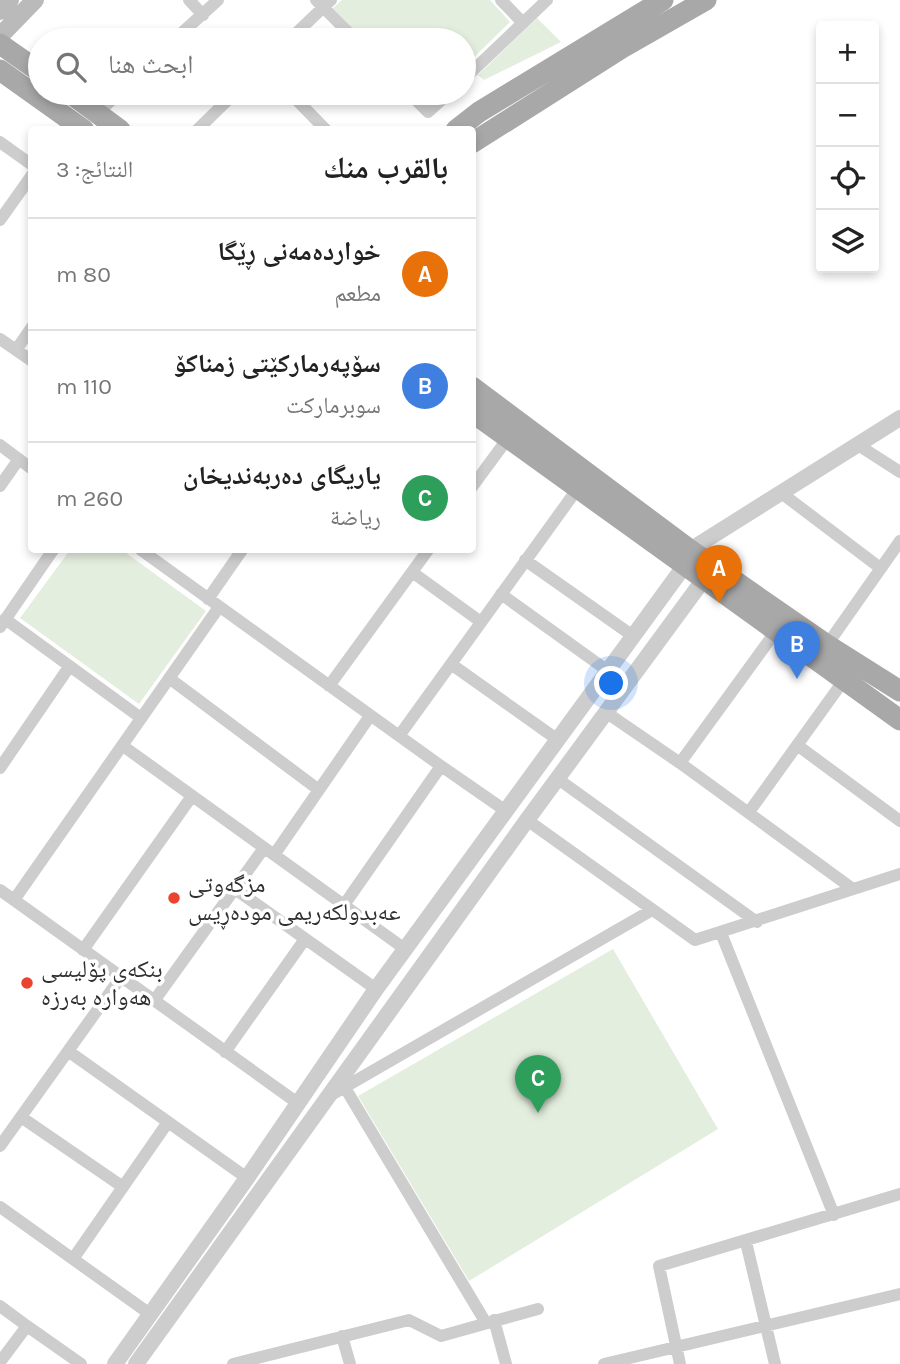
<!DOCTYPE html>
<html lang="ar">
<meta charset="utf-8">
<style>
:root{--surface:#fff;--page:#f2f2f2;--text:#222;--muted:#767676;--line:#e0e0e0;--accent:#ea442f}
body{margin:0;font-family:Karla,"Noto Naskh Arabic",sans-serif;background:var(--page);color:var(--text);direction:rtl}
.controls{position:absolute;right:21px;top:21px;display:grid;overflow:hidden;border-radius:7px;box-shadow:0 4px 10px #0003}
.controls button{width:63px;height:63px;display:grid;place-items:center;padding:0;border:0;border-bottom:2px solid var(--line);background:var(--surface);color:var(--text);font:35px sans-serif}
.you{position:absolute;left:612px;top:684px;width:24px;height:24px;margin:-18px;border:5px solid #fff;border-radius:50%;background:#1a73e8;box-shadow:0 0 0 10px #1a73e833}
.badge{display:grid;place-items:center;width:46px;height:46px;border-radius:50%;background:var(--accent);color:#fff;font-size:23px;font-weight:700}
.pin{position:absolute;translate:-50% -58px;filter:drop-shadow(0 2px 4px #0008)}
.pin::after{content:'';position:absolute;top:37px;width:24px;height:21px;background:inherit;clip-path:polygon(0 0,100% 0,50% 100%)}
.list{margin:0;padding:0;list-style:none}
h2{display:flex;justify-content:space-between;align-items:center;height:91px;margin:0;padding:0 28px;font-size:30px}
h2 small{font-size:23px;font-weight:400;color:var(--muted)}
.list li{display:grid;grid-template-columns:46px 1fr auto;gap:21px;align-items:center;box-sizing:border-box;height:112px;padding:0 28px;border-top:2px solid var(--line)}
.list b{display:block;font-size:26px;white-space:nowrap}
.list p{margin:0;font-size:23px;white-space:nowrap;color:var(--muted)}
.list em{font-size:23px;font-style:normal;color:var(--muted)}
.icon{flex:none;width:38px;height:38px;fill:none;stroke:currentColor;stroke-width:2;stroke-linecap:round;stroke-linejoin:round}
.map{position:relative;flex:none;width:900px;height:1364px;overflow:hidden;direction:ltr}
.search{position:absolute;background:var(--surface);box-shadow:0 4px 10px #0003;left:28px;top:28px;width:448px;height:77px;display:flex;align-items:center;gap:18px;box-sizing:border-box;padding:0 24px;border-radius:38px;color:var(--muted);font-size:26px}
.panel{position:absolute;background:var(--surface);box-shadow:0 4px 10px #0003;left:28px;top:126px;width:448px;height:427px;border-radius:7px;direction:rtl}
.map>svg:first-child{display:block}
.green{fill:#e4eede}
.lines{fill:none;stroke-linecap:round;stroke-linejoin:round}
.minor{stroke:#cdcdcd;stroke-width:12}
.tertiary{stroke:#cdcdcd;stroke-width:16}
.secondary{stroke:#bababa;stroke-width:18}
.primary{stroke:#a8a8a8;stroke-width:21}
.poi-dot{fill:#ea442f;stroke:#fff;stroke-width:2.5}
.labels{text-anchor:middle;stroke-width:7;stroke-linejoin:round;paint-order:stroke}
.poi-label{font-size:24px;fill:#303030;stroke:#fff;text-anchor:start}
</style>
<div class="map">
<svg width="900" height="1364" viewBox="0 0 900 1364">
<rect width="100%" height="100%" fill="#fff"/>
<path class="green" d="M342 0H490L510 22 464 67V40H364L333 8Z
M537 18 561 42 484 80 478 75Z
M70 550H122L206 611 139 704 20 618Z
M613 949 718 1129 469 1281 358 1096Z"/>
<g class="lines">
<path class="minor" d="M189 0 203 15
M316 0 356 40
M501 0 523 23
M174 40 218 0
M289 40 331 0
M464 79 547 0
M290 93 326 130
M409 93 428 112 449 93
M98 113 119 93
M197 130 235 93
M0 142 32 165
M0 220 32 175
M0 339 32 361
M16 350 32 327
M0 445 32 469
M858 445 900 472
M0 486 19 459
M472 487 508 438
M780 492 879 567
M141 550 441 766 506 811
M525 560 633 636
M412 572 481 622
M501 594 608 671
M208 599 242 550
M5 619 141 718
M0 627 53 550
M827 645 900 541
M451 664 558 740
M169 678 319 790
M329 686 428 550
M607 713 680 763 853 889
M399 736 578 488
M797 745 900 821
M123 746 405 949
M680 763 776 631
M0 768 69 667
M558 779 757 922
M749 812 844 680
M527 820 695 940 900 874
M274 855 370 716
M235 889 376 989
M0 890 299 1104
M14 900 219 607
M344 905 441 766
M721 933 834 1215
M83 950 192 796
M154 1001 264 848
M68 1051 247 1178
M225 1052 305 939
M341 1081 486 1323
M331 1095 652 910
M21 1117 123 1187
M0 1146 121 977
M0 1207 150 1314
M746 1242 775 1364
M73 1259 168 1122
M0 1306 27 1326
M494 1320 506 1364
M342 1336 350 1364
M0 1362 27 1326 81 1364
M233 1364 409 1320 441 1336 538 1309
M604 1364 900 1294
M680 1364 659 1266 900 1194"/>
<path class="tertiary" d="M690 550 900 418
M115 1364 247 1178 376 989 685 565
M136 1364 527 820 704 579"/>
<path class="secondary" d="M0 11 10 0
M0 36 35 0"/>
<path class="primary" d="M0 44 40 72
M0 70 84 130
M70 93 120 130
M456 130 479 112 663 0
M472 143 622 48 706 0
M472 387 690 550 827 645 900 691
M472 412 900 720"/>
</g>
<g class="poi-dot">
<circle cx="174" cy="898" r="7"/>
<circle cx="27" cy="983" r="7"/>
</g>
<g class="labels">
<g class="poi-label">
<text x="188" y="892">مزگەوتی<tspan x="188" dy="28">عەبدولکەریمی مودەڕیس</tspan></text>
<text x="41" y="977">بنکەی پۆلیسی<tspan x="41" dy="28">هەوارە بەرزە</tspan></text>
</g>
</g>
</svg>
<div class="controls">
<button>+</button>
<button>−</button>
<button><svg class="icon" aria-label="locate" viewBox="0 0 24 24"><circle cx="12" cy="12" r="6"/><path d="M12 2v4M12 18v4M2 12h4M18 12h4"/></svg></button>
<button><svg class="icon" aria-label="layers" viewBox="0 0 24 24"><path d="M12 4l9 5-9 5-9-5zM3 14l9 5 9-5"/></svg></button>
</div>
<div class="you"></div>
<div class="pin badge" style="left:719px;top:603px;background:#e8710a">A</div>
<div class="pin badge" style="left:797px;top:679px;background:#3f7fe0">B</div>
<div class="pin badge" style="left:538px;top:1113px;background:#2e9e5b">C</div>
<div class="search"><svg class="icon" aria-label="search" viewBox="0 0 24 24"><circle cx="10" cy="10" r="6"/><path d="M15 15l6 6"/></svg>ابحث هنا</div>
<section class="panel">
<h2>بالقرب منك<small>النتائج: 3</small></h2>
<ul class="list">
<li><span class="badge" style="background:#e8710a">A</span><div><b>خواردەمەنی ڕێگا</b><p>مطعم</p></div><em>80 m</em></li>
<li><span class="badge" style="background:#3f7fe0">B</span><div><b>سۆپەرمارکێتی زمناکۆ</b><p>سوبرماركت</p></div><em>110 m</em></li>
<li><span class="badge" style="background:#2e9e5b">C</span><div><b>یاریگاى ده‌ربه‌ندیخان</b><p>رياضة</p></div><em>260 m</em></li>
</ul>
</section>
</div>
